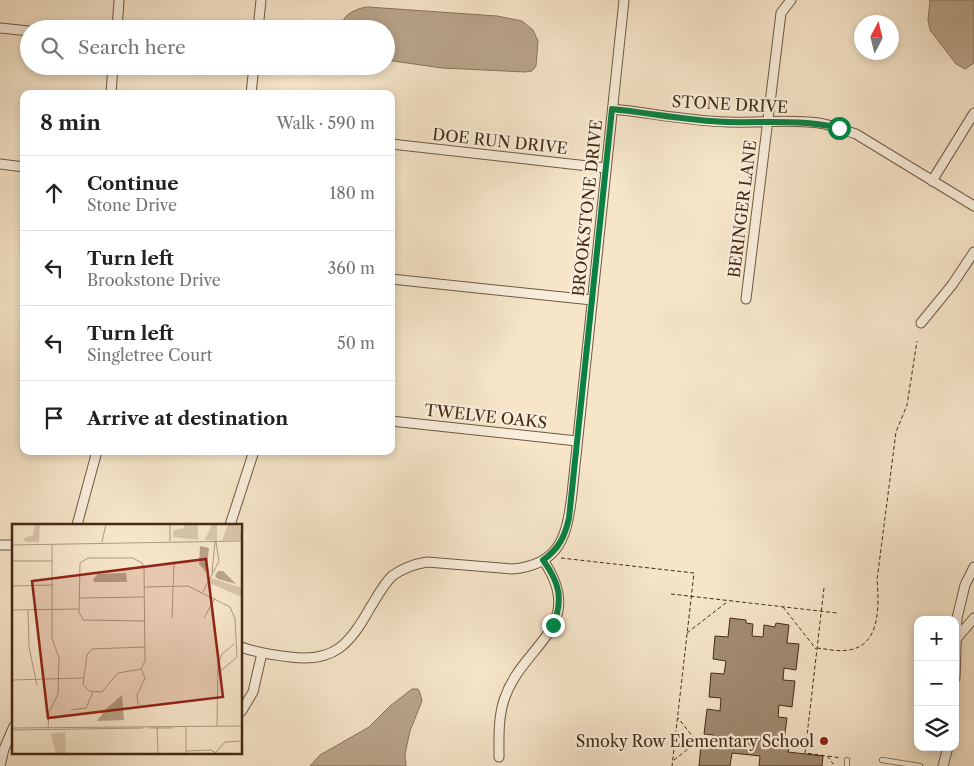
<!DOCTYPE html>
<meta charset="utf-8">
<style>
:root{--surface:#fff;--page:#f2f2f2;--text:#222;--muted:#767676;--line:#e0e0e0}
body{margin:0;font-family:"Libre Caslon Text",serif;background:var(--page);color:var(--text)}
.controls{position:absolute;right:15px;bottom:15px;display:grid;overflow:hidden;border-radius:10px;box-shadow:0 2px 8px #0003}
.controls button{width:45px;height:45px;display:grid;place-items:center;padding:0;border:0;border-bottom:1px solid var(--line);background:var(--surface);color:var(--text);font:25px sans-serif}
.compass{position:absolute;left:854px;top:15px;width:45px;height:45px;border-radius:50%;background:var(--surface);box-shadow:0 2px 8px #0003;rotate:7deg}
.stop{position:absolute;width:15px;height:15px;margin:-11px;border:4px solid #0b8043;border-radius:50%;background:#fff}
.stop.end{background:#0b8043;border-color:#fff;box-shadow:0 1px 5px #0008}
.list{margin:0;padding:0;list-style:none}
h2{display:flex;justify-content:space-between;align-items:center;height:65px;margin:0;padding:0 20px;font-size:21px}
h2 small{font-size:16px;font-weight:400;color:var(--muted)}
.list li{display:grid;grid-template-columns:32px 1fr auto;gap:15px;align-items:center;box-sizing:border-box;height:75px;padding:0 20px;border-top:1px solid var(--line)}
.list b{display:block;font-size:19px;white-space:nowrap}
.list p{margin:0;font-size:16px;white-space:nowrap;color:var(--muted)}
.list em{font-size:16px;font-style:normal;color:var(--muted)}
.icon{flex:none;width:28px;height:28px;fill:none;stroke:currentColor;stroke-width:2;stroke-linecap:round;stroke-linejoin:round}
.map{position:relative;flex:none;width:974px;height:766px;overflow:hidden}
.search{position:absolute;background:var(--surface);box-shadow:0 2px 8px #0003;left:20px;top:20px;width:375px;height:55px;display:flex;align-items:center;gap:12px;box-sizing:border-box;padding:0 18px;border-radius:28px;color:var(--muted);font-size:19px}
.panel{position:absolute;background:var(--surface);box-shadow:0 2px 8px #0003;left:20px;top:90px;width:375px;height:365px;border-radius:10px}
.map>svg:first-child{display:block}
.water{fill:#b9a58b;stroke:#8a745b}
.building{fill:#a18b72;stroke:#442a14}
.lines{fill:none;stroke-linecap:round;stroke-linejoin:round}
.lane-casing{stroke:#705941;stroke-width:6}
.street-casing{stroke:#705941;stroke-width:11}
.path{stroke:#442a14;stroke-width:1;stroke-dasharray:4 2.5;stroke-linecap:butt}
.lane{stroke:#f9eedc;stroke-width:4.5}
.street{stroke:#f9eedc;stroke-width:9}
.route{stroke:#0b8043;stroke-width:6}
.poi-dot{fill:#8f2418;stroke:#f9eedc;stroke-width:2}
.labels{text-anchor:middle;stroke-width:4.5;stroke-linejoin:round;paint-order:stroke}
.street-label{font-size:16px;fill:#442a14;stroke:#f9eedc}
.poi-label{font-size:16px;fill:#442a14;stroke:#f9eedc;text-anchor:end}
.inset-road{fill:none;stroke:#af9a81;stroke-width:1}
.view{fill:#8f2418;fill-opacity:0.15;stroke:#8f2418;stroke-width:2.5}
.inset-edge{fill:none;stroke:#442a14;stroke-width:2.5}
</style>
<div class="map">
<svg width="974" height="766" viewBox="0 0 974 766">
<rect width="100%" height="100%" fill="#f6e5c9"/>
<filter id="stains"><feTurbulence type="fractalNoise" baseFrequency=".004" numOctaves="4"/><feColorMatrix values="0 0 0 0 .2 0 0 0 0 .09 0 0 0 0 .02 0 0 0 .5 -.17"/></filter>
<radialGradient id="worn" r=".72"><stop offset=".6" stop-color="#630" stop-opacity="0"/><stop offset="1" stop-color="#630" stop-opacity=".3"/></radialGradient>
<path class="water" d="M930 0H974V63L965 69 956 64 930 30 928 20Z
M368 7 497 16 522 21 533 30 538 41 536 66 532 71 525 72 442 68 386 60V29H341C341 15 356 8 368 7Z
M412 689H418L420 693 422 701 410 731 405 754 406 766H310L320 755 369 727 390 706Z"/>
<path class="building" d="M730 618 746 620V623L753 624 752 636 763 637 764 625 775 627 776 623 789 625 787 643 799 644 796 670 784 668 783 680 795 681 792 707 779 705 778 717 787 718 783 748 789 749 788 752 823 756 822 766H759L760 756 732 753 730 766H699L701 745H713L714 735 704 734 707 709 720 711 721 698 709 697 711 673 724 674 726 661 713 659 715 636 728 637Z"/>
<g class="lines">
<g class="lane-casing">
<path id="lane" d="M882 760 920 766
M847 766V760"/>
</g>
<g class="street-casing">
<path id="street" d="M0 28 29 31
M117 29 119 0
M258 29 261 0
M111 94 113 66
M251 94 254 66
M613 109C651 113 689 121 727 122 757 123 789 119 819 123 832 125 844 130 856 134L974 206
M391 144 606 168
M0 164 24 167
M932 181 974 113
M391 279 592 300
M746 299 781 13 791 0
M921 323 952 285 974 252
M391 421 577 441
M77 525 97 451
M230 525 254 451
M0 545H14
M957 638 974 618
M241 647C257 653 273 655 290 657 334 663 350 644 370 608 377 597 383 585 392 576 403 568 414 564 427 562L512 569C561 565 567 535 572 494L624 0
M955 678 957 618 965 585 974 567
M241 712 253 692 262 653
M499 757C499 738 498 719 504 700 522 644 589 627 543 560
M0 766 4 749 14 726
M943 766 948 747"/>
</g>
<path class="path" d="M561 558 694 573 672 766
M824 588 805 753 827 756 835 766
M671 594 837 613
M783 607 816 649
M687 633 727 602
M817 648C827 649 838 652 849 650 881 645 879 605 877 580L896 432 907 405 917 341
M675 739 709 743
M828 756 841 758
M674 760 697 742 678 718"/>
<use href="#lane" class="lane"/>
<use href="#street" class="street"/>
</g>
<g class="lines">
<path class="route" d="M553 625C564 599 559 582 543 560 559 549 565 536 569 518L612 109C651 113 689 121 728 122 765 123 802 119 839 128"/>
</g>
<circle class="poi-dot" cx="824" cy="741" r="5"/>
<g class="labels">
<g class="street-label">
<text transform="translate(730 104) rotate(3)" y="6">STONE DRIVE</text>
<text transform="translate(500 141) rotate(6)" y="6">DOE RUN DRIVE</text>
<text transform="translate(587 208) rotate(-84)" y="6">BROOKSTONE DRIVE</text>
<text transform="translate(742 209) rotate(-83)" y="6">BERINGER LANE</text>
<text transform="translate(486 416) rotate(6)" y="6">TWELVE OAKS</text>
</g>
<g class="poi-label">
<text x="814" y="747">Smoky Row Elementary School</text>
</g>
</g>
<g transform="translate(12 524)">
<rect width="230" height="230" fill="#f6e5c9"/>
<path d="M23 0H28L27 18H14L11 15 21 11ZM172 0H186V16L161 13 162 6 172 4ZM200 0H205V17L193 16ZM216 0H227L230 16 210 17ZM199 54 230 64V73L197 59ZM53 208 54 230H44L39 210Z" fill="#d8c5aa"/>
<path d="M188 22 197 24 194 48 187 40ZM206 47H211L224 60 206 55 203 52ZM114 49 115 58H82L81 55 86 50ZM110 171 112 196 85 197 94 185Z" fill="#b9a58b"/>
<path class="inset-road" d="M158 0V17M90 18 94 0M0 21 230 17M0 37H40M200 49 203 18M0 62 41 61M132 63 176 62 218 83 223 95 225 133 205 150M191 68 207 37 204 18M67 74 132 73M0 86 67 85M16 86 17 123 25 161M160 94 162 38M192 94 203 74M129 145 133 137 132 44 130 39 121 34H76L68 39 67 88 71 96 132 97M129 145 106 149 90 168 77 167 71 160 75 131 80 125 133 123M0 156 71 154M126 181 125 171 133 154 129 145M59 186 74 184 81 168M145 202 146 230M174 202V230M205 202 206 140 210 130 222 120M0 204 230 202M137 204H161M36 205 37 188 46 170 47 134 40 114V20M0 206 131 204M174 227 199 226 206 230M204 228 213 218 230 217"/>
<path class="view" d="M194 35 211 173 36 194 20 57Z"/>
<rect width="230" height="230" class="inset-edge"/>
</g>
<rect width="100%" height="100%" filter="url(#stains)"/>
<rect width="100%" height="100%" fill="url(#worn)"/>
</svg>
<div class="controls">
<button>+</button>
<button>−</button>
<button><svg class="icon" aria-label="layers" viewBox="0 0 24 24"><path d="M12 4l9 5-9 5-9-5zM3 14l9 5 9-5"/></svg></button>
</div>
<svg class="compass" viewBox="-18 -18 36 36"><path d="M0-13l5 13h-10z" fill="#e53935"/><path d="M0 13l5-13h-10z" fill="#767676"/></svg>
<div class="stop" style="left:839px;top:128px"></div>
<div class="stop end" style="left:553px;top:625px"></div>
<div class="search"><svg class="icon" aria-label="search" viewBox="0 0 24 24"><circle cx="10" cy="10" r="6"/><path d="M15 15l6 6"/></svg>Search here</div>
<section class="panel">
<h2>8 min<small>Walk · 590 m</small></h2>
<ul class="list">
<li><svg class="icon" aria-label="ahead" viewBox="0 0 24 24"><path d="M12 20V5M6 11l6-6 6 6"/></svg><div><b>Continue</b><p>Stone Drive</p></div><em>180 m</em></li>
<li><svg class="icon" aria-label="left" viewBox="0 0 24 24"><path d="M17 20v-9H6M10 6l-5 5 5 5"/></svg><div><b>Turn left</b><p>Brookstone Drive</p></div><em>360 m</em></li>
<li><svg class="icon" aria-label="left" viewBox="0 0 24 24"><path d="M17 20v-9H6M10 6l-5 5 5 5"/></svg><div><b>Turn left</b><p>Singletree Court</p></div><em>50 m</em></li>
<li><svg class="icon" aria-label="arrive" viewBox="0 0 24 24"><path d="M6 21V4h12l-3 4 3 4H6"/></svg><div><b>Arrive at destination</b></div></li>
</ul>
</section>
</div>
